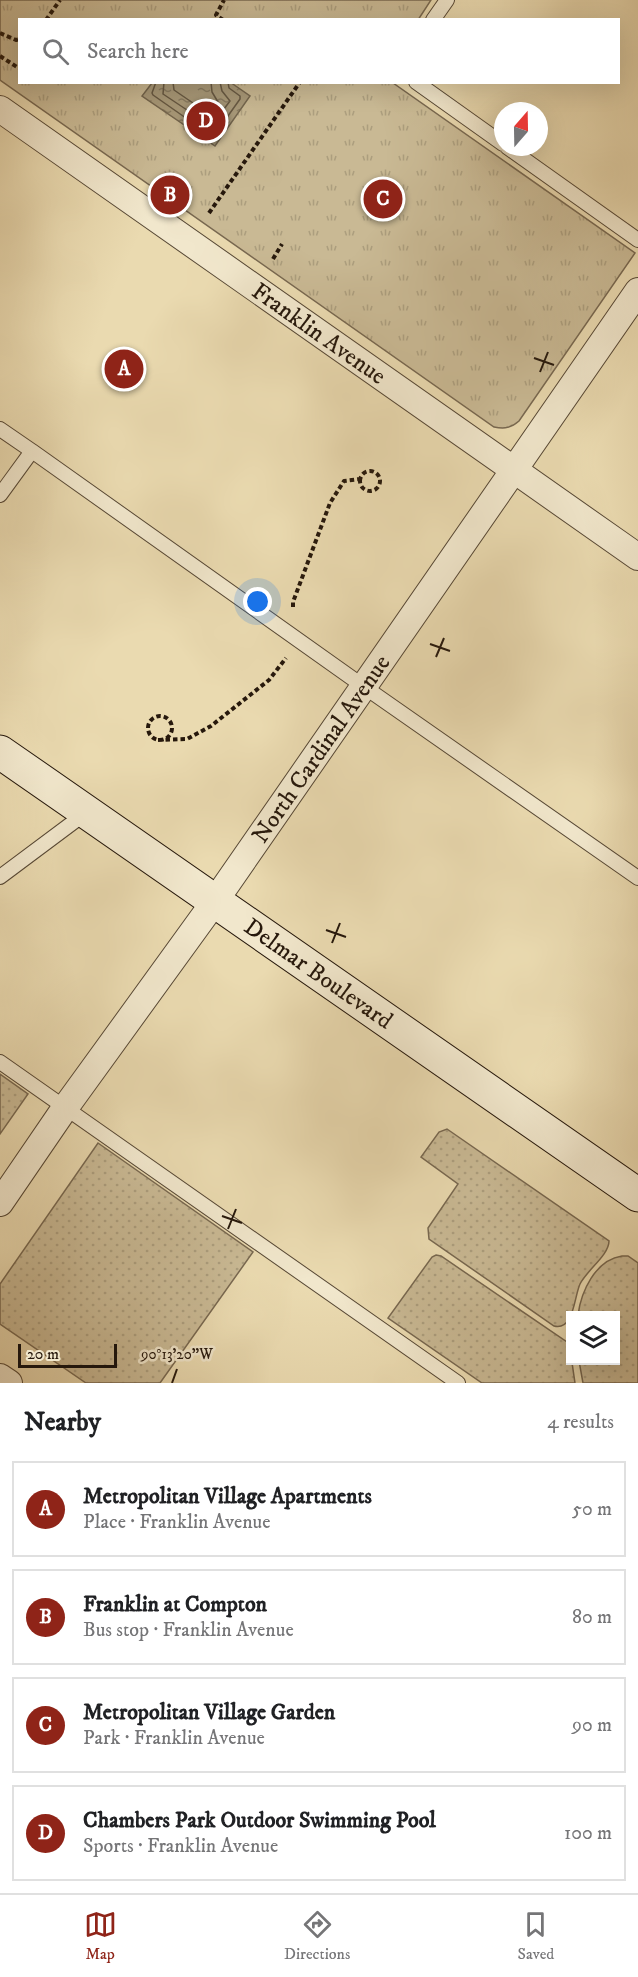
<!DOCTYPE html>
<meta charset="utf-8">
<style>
:root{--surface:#fff;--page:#f2f2f2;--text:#202124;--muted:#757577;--line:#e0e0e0;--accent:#8f2418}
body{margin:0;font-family:"IM FELL DW Pica",serif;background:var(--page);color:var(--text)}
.controls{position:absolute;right:18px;bottom:18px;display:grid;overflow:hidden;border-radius:0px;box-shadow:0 6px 24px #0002}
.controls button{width:54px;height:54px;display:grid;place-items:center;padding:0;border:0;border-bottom:2px solid var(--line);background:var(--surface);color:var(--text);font:30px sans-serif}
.compass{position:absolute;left:494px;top:102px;width:54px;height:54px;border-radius:50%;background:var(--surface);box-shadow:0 6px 24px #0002;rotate:20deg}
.scale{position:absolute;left:18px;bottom:15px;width:99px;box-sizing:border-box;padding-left:6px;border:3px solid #26180c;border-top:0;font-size:16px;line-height:21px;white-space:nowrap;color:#26180c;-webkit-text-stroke:4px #f1e7cc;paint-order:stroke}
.you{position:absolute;left:258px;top:602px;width:21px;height:21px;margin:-15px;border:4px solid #fff;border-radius:50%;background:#1a73e8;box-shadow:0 0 0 9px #1a73e833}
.badge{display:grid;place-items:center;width:39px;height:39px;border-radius:50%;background:var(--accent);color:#fff;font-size:20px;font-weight:700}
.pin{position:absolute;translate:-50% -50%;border:3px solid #fff;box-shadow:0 2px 6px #0006}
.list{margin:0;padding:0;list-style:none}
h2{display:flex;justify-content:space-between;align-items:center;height:78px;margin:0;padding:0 24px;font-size:26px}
h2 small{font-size:20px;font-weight:400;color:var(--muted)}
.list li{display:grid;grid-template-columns:39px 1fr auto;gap:18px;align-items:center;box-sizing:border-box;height:96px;margin:0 12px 12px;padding:0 12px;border:2px solid var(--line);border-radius:0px}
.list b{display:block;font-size:22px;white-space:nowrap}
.list p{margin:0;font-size:20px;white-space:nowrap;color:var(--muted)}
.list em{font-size:20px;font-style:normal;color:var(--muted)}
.icon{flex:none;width:33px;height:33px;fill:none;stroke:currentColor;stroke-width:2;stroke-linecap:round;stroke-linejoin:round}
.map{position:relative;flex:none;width:638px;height:1383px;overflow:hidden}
.search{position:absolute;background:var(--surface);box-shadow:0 6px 24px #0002;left:18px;right:18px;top:18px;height:66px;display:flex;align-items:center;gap:15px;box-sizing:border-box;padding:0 21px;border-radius:0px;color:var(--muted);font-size:22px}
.sheet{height:510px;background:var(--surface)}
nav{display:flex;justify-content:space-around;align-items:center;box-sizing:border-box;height:84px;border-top:2px solid var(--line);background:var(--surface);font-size:16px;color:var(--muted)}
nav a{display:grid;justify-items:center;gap:3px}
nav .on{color:var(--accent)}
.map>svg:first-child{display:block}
.grass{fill:url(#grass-dots);stroke:#786850;stroke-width:1.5}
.park{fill:url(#park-tufts);stroke:#786850;stroke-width:1.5}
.water{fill:url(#water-ripples);stroke:#73654d;stroke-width:1.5}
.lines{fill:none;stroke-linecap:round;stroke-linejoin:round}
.shore{stroke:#665842;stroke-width:1.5}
.lane-casing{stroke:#574835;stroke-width:16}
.street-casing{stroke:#574835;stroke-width:28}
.secondary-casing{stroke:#26180c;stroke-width:35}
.path{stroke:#26180c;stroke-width:4;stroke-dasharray:4.5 3;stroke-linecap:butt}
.lane{stroke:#f1e7cc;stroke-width:14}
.street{stroke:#f1e7cc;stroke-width:26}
.secondary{stroke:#f1e7cc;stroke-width:33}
.ticks{fill:none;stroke:#26180c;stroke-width:2}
.labels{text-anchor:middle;stroke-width:5;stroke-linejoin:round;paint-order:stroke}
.street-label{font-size:24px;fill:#26180c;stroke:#f1e7cc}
.ticks-label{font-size:15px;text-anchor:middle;fill:#26180c;stroke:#f1e7cc;stroke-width:5;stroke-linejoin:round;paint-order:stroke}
</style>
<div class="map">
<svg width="638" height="1383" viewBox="0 0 638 1383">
<defs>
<pattern id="grass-dots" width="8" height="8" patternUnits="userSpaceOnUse" patternTransform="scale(1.5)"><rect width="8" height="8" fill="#c9b994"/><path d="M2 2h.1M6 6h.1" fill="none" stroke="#ac9e7e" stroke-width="1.8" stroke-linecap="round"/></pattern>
<pattern id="park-tufts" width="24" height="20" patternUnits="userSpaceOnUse" patternTransform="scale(1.5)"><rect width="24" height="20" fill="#c9b994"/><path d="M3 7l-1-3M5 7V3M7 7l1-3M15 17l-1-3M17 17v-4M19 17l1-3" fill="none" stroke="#ac9e7e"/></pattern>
<pattern id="water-ripples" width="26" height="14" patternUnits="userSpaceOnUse" patternTransform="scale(1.5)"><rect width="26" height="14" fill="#a79878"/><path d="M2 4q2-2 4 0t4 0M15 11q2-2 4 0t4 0" fill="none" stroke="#887b61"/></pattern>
</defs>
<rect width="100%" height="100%" fill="#eadab0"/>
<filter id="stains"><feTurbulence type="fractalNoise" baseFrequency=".00333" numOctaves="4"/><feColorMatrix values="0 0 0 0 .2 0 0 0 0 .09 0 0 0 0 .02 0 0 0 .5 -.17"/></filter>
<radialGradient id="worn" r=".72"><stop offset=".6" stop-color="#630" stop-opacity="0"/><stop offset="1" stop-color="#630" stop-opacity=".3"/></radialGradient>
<path class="grass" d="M0 1074 28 1094 0 1134Z
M447 1129 609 1241C609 1255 587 1270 580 1284 574 1297 574 1331 554 1326L429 1239 428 1228 458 1184 421 1157 439 1132Z
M98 1143 253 1252 160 1383H86L0 1324V1284Z
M436 1255 441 1256 567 1342 570 1349 575 1383H482L388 1318 432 1257Z
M622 1256H628L638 1263V1383H583L579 1361 616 1360V1316L578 1315C581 1292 595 1260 622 1256Z"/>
<path class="park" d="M0 0H431L418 20H20V82L393 83 635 253 519 421C511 428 505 429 494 427L0 80Z"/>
<path class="water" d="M230 82 250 96 215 146 142 96 152 83Z"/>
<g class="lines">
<path class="shore" d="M156 82 152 93 153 95 213 137 240 99V96L229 88 228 82
M164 82 163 94 211 126 230 101 222 91 220 82
M173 82 174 90 209 114 218 102 212 92 211 82"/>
<g class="lane-casing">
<path id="lane" d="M433 20 447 0
M416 82 503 144
M507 147 638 240
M0 429 32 451
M0 495 32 451 363 686 638 878
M0 877 87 812
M0 1062 458 1383"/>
</g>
<g class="street-casing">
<g id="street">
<path id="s1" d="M0 109 638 557"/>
<path id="s2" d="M0 1203 65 1108 215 901 638 291"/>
<path d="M0 1377 9 1383"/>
</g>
</g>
<g class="secondary-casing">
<g id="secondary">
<path id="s3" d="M0 752 638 1195"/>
</g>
</g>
<path class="path" d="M46 20 60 0
M223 20 216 15 224 0
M0 33 16 40 20 39
M0 56 20 69
M209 213 300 82
M273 259 282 244
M360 481a10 10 0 1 1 20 0a10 10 0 1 1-20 0Z
M293 607V602L330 503 344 481 360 479
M148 728a12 12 0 1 1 24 0a12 12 0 1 1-24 0Z
M158 740 187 739 211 726 269 680 286 658"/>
<use href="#lane" class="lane"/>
<use href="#street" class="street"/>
<use href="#secondary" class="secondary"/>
</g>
<path class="ticks" d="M534 358 554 365M540 372 548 352M430 644 450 651M436 657 444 638M326 930 346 937M332 943 340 923M222 1216 242 1223M228 1229 236 1209M172 1383 177 1369"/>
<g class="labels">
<g class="street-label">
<text dy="8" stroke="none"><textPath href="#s1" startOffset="390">Franklin Avenue</textPath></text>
<text dy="8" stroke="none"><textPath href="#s2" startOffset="556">North Cardinal Avenue</textPath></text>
<text dy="8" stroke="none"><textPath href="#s3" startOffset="388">Delmar Boulevard</textPath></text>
</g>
</g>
<g class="ticks-label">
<text x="177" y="1359">90°13'20"W</text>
</g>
<rect width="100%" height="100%" filter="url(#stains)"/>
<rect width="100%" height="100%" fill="url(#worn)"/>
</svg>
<div class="controls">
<button><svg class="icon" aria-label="layers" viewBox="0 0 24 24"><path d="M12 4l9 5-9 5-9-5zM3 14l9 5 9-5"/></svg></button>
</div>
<svg class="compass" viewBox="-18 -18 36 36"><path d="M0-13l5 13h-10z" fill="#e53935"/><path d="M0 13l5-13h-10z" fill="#757577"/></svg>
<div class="scale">20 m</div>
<div class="you"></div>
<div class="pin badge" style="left:124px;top:369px">A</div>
<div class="pin badge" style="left:170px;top:195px">B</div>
<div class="pin badge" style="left:383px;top:199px">C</div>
<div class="pin badge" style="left:206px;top:121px">D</div>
<div class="search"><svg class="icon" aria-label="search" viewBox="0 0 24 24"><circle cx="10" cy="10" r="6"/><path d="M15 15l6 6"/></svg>Search here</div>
</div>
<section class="sheet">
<h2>Nearby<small>4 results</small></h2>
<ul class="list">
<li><span class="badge">A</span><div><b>Metropolitan Village Apartments</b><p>Place · Franklin Avenue</p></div><em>50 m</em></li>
<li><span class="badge">B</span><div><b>Franklin at Compton</b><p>Bus stop · Franklin Avenue</p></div><em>80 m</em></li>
<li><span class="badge">C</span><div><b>Metropolitan Village Garden</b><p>Park · Franklin Avenue</p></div><em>90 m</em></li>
<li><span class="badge">D</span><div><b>Chambers Park Outdoor Swimming Pool</b><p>Sports · Franklin Avenue</p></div><em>100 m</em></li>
</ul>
</section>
<nav>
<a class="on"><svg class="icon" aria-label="map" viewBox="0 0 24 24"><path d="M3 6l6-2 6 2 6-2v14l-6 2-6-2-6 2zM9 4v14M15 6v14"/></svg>Map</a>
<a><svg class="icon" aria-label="directions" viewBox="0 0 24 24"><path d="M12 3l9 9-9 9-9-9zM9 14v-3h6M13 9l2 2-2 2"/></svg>Directions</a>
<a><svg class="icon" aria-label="saved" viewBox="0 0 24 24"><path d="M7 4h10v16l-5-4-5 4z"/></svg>Saved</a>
</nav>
